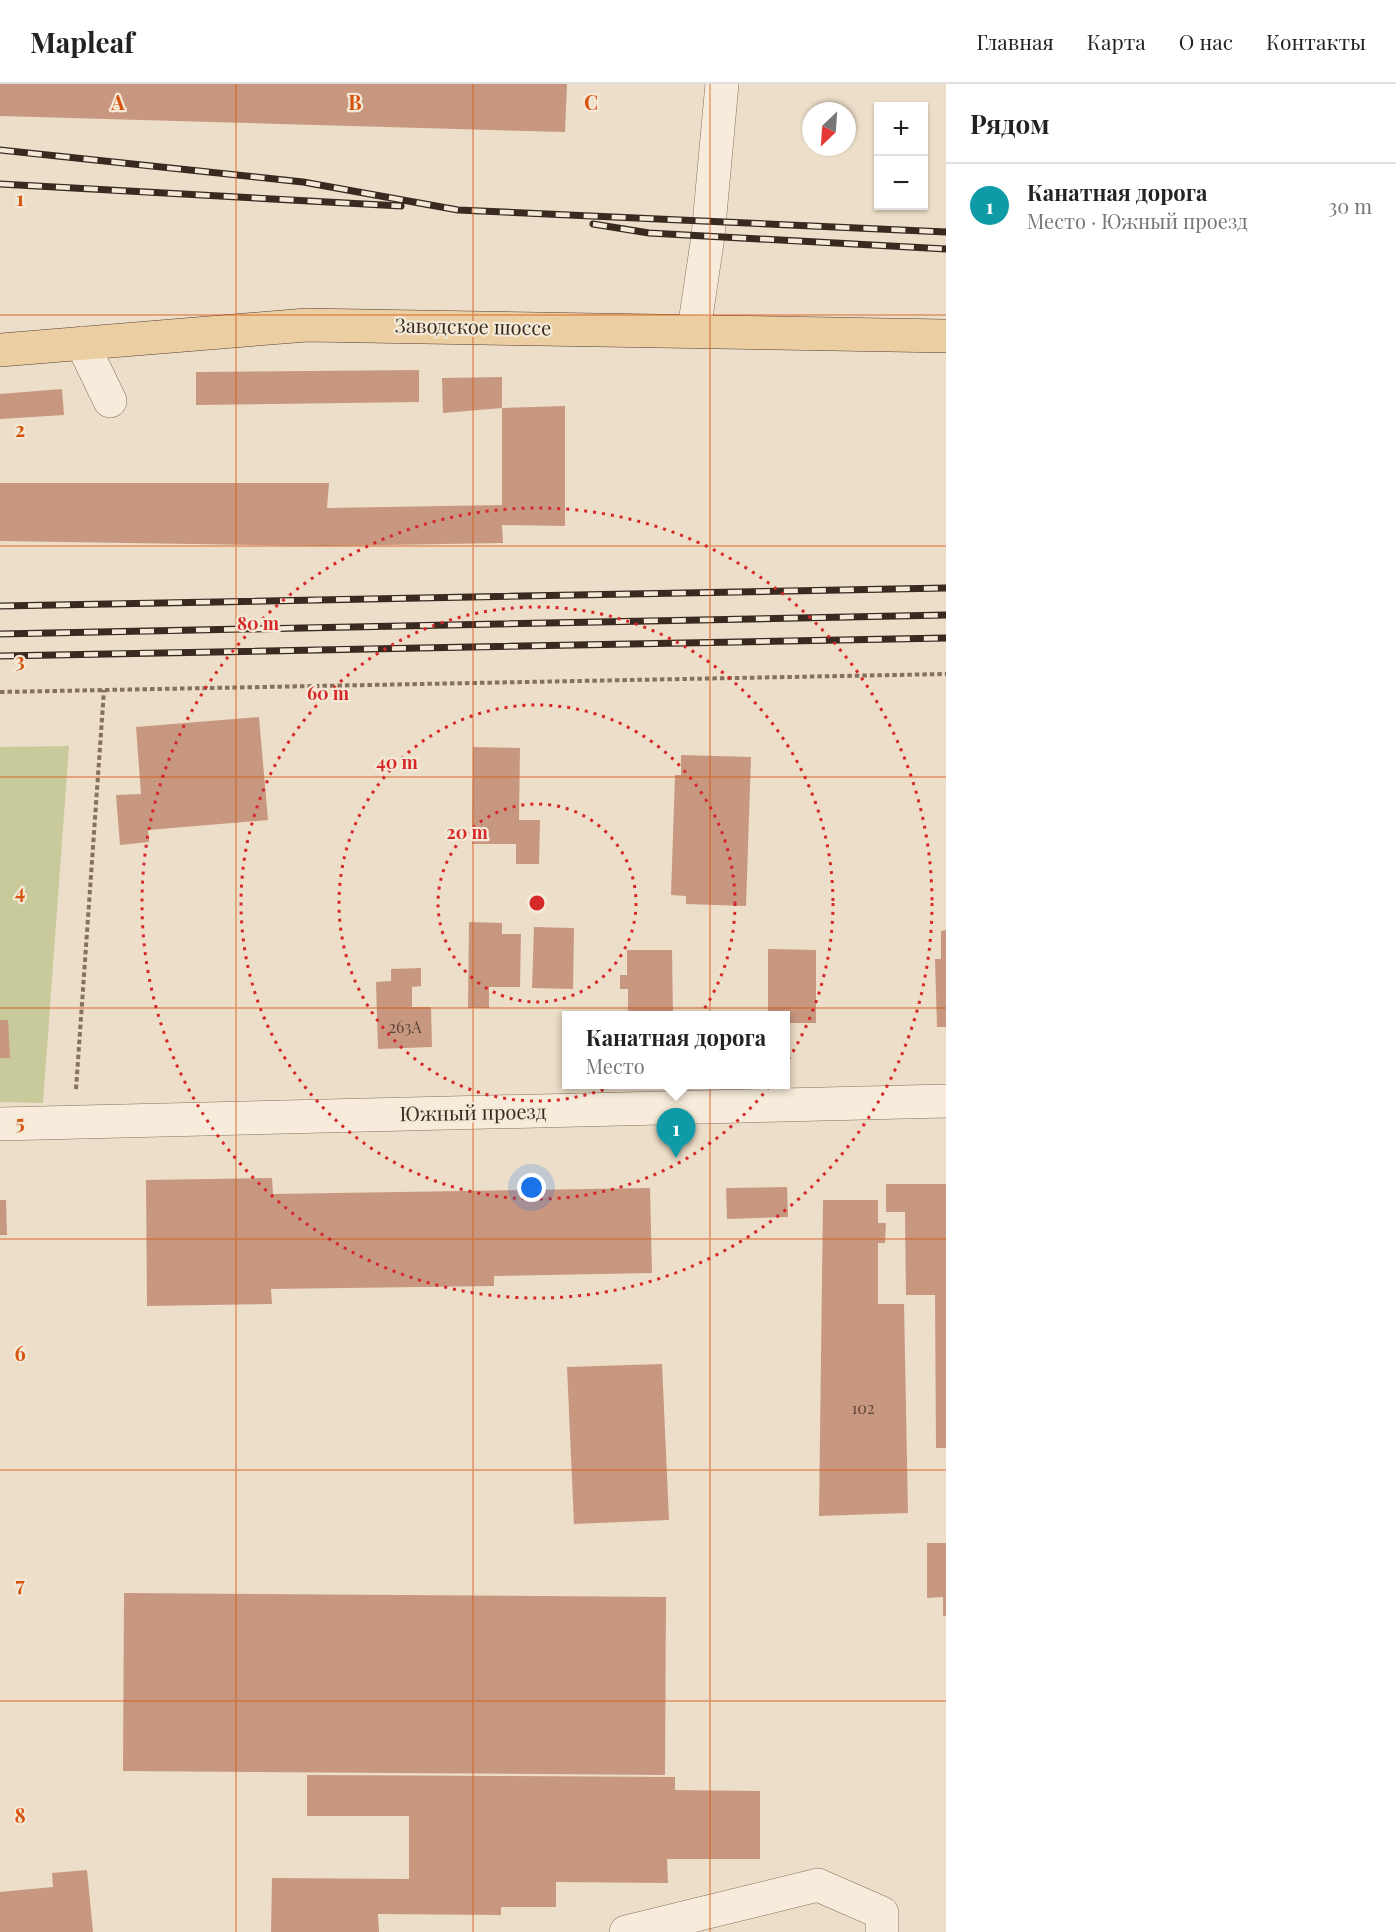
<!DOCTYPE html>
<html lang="ru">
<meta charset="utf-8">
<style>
:root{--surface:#fff;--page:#f6f6f6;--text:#222;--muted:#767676;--line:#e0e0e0;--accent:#111827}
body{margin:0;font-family:"Playfair Display",serif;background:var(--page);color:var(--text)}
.controls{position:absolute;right:18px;top:18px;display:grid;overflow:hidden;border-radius:0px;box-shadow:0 2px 4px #0004}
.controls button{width:54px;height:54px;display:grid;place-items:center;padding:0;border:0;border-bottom:2px solid var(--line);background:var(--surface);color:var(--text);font:30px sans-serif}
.compass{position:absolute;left:802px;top:18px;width:54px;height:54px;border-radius:50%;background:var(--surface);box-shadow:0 2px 4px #0004;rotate:205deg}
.you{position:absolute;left:532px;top:1104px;width:21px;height:21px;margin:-15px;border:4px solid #fff;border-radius:50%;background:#1a73e8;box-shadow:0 0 0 9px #1a73e833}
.badge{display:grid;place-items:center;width:39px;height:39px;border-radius:50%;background:var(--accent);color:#fff;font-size:20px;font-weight:700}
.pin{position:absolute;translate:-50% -50px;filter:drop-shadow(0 2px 3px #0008)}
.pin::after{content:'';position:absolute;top:32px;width:21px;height:18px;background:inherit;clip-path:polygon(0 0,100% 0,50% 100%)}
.popup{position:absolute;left:562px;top:927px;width:228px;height:78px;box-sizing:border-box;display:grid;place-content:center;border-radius:0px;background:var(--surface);filter:drop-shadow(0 2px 4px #0005);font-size:20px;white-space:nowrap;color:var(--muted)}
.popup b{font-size:22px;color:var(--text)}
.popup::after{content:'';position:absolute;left:50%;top:100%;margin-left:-12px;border:12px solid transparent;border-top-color:var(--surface)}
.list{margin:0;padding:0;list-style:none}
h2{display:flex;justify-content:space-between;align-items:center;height:78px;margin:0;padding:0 24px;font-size:26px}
h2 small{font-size:20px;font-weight:400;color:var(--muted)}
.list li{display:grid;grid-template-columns:39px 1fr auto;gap:18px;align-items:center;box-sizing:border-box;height:84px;padding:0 24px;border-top:2px solid var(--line)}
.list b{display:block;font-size:22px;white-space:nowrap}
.list p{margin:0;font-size:20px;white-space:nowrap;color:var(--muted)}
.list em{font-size:20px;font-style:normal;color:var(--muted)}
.map{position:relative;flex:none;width:946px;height:1848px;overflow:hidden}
header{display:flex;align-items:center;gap:36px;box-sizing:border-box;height:84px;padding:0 30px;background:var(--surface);border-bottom:2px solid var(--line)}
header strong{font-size:28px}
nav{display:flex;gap:33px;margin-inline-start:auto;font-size:21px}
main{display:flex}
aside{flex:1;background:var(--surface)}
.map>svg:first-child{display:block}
.green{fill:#c9ca9c}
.building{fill:#c89780}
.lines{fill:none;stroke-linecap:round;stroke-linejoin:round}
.minor-casing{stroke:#87705e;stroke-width:34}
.major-casing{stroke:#553f32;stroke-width:34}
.path{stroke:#87705e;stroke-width:4;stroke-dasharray:4.5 3;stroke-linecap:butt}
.minor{stroke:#f7ecdb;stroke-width:33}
.major{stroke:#eccea3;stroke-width:33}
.rail-casing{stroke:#382a21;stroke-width:7}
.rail{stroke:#f4e9d7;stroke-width:4.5;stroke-dasharray:14;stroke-linecap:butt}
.grid{fill:none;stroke:#d6540e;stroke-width:1.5;stroke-opacity:0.55}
.ring{fill:none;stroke:#d62828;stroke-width:3;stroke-dasharray:3 6}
.labels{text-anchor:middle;stroke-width:4.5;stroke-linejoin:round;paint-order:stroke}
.number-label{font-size:16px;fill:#5c4539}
.street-label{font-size:20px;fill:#382a21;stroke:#f4e9d7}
.grid-label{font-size:20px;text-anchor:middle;font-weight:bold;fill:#d6540e;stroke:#f4e9d7;stroke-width:4.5;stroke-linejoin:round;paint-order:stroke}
.centre{fill:#d62828;stroke:#f4e9d7;stroke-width:3}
.ring-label{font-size:18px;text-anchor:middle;font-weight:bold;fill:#d62828;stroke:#f4e9d7;stroke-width:4.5;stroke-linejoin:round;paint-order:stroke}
</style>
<header>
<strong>Mapleaf</strong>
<nav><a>Главная</a><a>Карта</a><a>О нас</a><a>Контакты</a></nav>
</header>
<main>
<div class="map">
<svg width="946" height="1848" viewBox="0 0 946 1848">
<rect width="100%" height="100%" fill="#ecdec8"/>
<path class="green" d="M69 662 43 1019 0 1018V663Z"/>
<path class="building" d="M0 0H567L565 48 0 32Z
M419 286V318L196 321V288Z
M502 293V324L443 329 442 294Z
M62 305 64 331 0 335V310Z
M565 322V442L502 441 503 459 327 462 0 457V399H329L327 424 502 421V324Z
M259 633 268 736 148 746 149 758 120 761 116 711 141 710 136 643Z
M473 663 520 664 519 736H540L539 780H516V760H472Z
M681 671 751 673 746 822 686 820V812L671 811 675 691H681Z
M469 838 502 839V850H521L520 903H489V924H468Z
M534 843 574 844 573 905 532 904Z
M946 846V943H937L935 875H941V847Z
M768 865 816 866V939H786V932H768Z
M627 866H672L673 932H628V905H620V891H627Z
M421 884V902L412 903V923H431L432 963 378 965 376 898 391 897V885Z
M0 936H8L10 974H0Z
M272 1094 273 1110 650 1104 652 1189 494 1192V1202L271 1205 272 1220 147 1222 146 1096Z
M886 1100H946V1364H936L935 1211H906L905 1128H886Z
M787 1103 788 1133 727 1135 726 1104Z
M0 1116H6L7 1151H0Z
M823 1116H878V1139H886L885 1159H878V1220H904L908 1429 819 1432Z
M662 1280 669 1436 574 1440 567 1283Z
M927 1459H946V1532H943V1513L927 1514Z
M124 1509 666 1513 665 1691 123 1687Z
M307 1691 675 1693V1706L760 1707V1775H667L668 1799 556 1798V1823H501V1831L378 1830 379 1848H271L272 1794 409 1795V1732H307Z
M87 1786 93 1848H0V1808L53 1803 52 1789Z"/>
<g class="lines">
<g class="minor-casing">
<path id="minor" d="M694 246 708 152 722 0
M82 259 110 317
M0 1040 946 1017
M626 1848 818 1801 882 1829V1848"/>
</g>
<g class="major-casing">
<path id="major" d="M0 266 307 241 946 252"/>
</g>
<path class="path" d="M0 608 946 590
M76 1005 104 606"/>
<use href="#minor" class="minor"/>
<use href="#major" class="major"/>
<g class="rail-casing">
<path id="rail" d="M0 66 303 98 458 126 946 148
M0 100 401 122
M593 140 649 149 946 165
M0 522 946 504
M0 550 946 531
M0 572 946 554"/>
</g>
<use href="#rail" class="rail"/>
</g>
<path class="grid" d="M236 0V1848M473 0V1848M710 0V1848M0 231H946M0 462H946M0 693H946M0 924H946M0 1155H946M0 1386H946M0 1617H946"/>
<g class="ring">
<circle cx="537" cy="819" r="99"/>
<circle cx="537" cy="819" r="198"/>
<circle cx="537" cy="819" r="296"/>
<circle cx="537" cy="819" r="395"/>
</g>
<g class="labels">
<g class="number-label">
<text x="405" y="949">263А</text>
<text x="863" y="1330">102</text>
</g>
<g class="street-label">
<text transform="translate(473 243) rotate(1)" y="7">Заводское шоссе</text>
<text transform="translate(473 1029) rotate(-1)" y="7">Южный проезд</text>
</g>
</g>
<g class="grid-label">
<text x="118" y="26">A</text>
<text x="355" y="26">B</text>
<text x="591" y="26">C</text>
<text x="20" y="122">1</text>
<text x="20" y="353">2</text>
<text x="20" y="584">3</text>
<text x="20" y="815">4</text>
<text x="20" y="1046">5</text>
<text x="20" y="1277">6</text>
<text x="20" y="1508">7</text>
<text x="20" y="1739">8</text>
</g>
<circle cx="537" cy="819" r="9" class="centre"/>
<g class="ring-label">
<text x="258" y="546">80 m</text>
<text x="328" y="616">60 m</text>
<text x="397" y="685">40 m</text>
<text x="467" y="755">20 m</text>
</g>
</svg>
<div class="controls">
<button>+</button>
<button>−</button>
</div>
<svg class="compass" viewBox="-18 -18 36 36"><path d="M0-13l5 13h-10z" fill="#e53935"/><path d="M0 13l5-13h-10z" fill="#767676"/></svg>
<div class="you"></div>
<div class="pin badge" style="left:676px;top:1074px;background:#0f9aa8">1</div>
<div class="popup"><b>Канатная дорога</b>Место</div>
</div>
<aside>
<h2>Рядом<small></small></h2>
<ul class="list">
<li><span class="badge" style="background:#0f9aa8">1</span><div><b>Канатная дорога</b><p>Место · Южный проезд</p></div><em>30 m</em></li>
</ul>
</aside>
</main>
